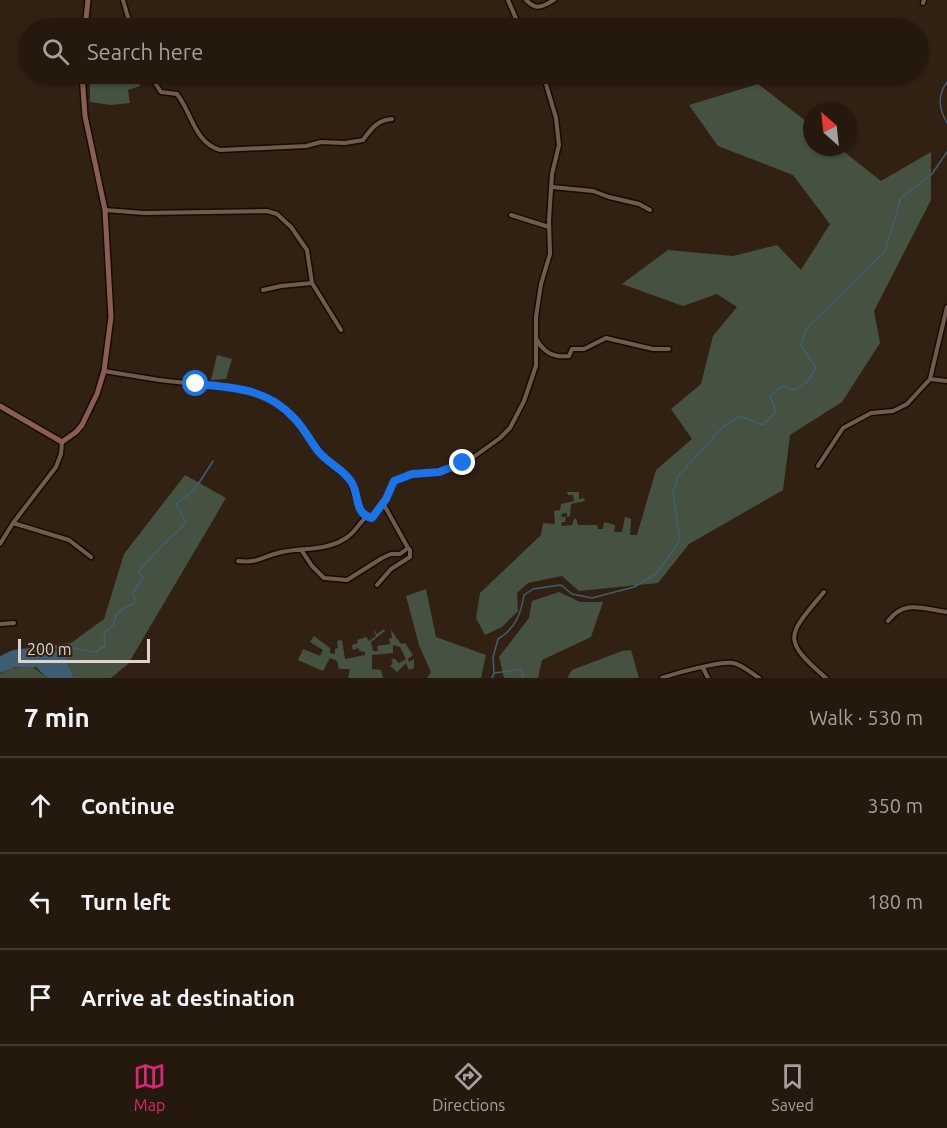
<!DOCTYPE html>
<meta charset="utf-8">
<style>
:root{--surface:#25190e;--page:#2d2217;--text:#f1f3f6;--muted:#a3a09e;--line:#42382e;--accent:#db2777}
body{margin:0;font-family:Ubuntu,sans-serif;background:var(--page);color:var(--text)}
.compass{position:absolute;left:803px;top:102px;width:54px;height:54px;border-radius:50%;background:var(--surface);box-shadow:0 2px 4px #0004;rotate:333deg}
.scale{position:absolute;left:18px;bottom:15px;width:132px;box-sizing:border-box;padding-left:6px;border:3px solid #ded3ca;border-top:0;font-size:16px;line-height:21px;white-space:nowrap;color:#ded3ca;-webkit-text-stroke:4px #312113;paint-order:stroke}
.stop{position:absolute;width:18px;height:18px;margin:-14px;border:4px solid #1a73e8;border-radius:50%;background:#fff}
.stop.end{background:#1a73e8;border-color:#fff;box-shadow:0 2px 6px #0008}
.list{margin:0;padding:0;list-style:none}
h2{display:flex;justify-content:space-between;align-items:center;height:78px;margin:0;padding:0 24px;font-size:26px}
h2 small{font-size:20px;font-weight:400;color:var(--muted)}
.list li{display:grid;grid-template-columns:39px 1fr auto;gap:18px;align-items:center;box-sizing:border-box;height:96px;padding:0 24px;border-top:2px solid var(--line)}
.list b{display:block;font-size:22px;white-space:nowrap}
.list em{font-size:20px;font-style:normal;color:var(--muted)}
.icon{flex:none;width:33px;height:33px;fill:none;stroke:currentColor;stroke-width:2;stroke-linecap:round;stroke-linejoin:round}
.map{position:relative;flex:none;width:947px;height:678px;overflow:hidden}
.search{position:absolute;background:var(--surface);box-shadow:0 2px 4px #0004;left:18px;right:18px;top:18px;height:66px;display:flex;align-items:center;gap:15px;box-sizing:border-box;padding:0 21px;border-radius:33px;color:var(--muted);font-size:22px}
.sheet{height:366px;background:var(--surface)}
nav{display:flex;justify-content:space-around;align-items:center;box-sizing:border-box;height:84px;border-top:2px solid var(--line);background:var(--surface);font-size:16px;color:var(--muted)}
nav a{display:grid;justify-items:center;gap:3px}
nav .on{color:var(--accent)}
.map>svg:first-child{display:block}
.green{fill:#465241}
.water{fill:#3f5e74}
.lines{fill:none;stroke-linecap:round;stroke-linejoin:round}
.stream{stroke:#3f5e74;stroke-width:1.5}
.minor-casing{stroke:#180a01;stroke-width:7}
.secondary-casing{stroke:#180a01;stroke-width:8}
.minor{stroke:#6f5c4d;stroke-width:4}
.secondary{stroke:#895d50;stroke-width:5}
.route{stroke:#1a73e8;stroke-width:8}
</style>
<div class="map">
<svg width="947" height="678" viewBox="0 0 947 678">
<rect width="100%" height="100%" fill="#312113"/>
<path class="green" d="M90 74H141L140 86 128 90 130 103 111 105 90 102Z
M758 84 812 126V147H838L881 181 931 152V200L874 311 880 343 842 402 790 435 783 490 689 544 658 583 579 591 562 576 528 583 517 593 518 611 502 627 485 635 476 618 480 593 541 535 543 523 555 524 554 511 560 510 561 504 574 501 573 495H568L567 492H579V499L584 498 585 501 571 504 570 516 567 517V513L561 514 562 517H566L565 522H562L561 526 572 525 574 519 576 518 578 525H597L598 529H603L604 522 615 525 614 532H622L625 517 631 519 630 535H637L656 470 692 439 671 409 701 384 713 336 737 307 717 294 683 306 622 284 668 250 733 256 777 245 801 270 830 224 793 175 718 146 689 105Z
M217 355 232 359 226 379 211 380Z
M185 475 226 498 128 664 111 678H74L65 657 47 646 71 643 104 619 124 554Z
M426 589 436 637 486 655 481 678H427L431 672 419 645 406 596Z
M559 592 580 602H603L591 637 542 660 538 678H504L499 657 529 618 532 601Z
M374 629 377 634 384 629 385 631 371 642 373 651H378L377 646 390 644 389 639 392 638 391 630 401 644 405 643 413 655 408 659 409 662 414 659V668L409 670 406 663 397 672 390 666 393 663 391 661 394 658 399 663 406 659 400 647 393 645V653L372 655V669L381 670 383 678H348L350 669H339L337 661 330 658 323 671 298 660 303 649 320 656 323 650 310 642 314 636 330 648V653L335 654V649L338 648 337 641 342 640 345 659 365 655V652L359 651V648L353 650 352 645 358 643 357 640 366 637 369 641 376 636Z
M631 650 639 678H567L572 670 622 651Z
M32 666 47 678H0V674L11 668Z"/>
<path class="water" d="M47 646 65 657 74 678H47L36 667H15L0 673V656L13 650Z"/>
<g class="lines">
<path class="stream" d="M947 82C937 96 939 109 947 123
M59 655 70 648 95 652 105 646 104 633 114 624C115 612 123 607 133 604L135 598 132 594 143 578 138 571C154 554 168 539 186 523L176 504 195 489 213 461
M495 673 521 669 524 678
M492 678 494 673 493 657 498 639C515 629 521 614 524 595L533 589 561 585 572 594 592 598 634 587 657 573 680 540 673 493 678 476 724 426 740 416 763 425 776 412 770 396 782 386 795 390 808 381 816 368 801 345 806 329 885 251 901 198 932 174 947 152"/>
<g class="minor-casing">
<path id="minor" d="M123 0 131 28
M508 0 520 28
M526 0C537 11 541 7 554 0
M923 3 924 0
M149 74 161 92 177 94C192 113 194 142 220 150L306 146 321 142 345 143 363 140C371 129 377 120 392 119
M552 187 593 191 609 197 639 204 650 210
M105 210 144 213 267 211 277 214 291 227 307 250 312 283 341 330
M511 215 549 227
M263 290 281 286 312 283
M536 338C543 352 553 358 569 356L572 349H584L606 338 653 349H669
M104 371 159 380 248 390 264 395 294 417 326 460 350 480 359 507 367 517
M930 379 947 381
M818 466 843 428 871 413 893 411 907 404 930 379 947 307
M383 503 408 548
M13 523 69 540 91 557
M0 544 13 523 56 467 61 454 62 442
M302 551 312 566 324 578 347 580 382 558 391 554H400L408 548 410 550V557L391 569 377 585
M238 561C259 563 261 557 278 553 301 547 325 552 346 538 354 533 359 524 365 518H372L386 499 394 481 412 474 447 470 475 456 500 438 510 428 524 401 536 366V317L541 284 550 254 549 220 552 174 559 145 556 118 543 74
M824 592C787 636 781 639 826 678
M888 621C905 599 922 609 947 612
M0 624 14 623
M703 668 708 678
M662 678C676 673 720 661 733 663 743 665 751 673 759 678"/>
</g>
<g class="secondary-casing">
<path id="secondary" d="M85 28 88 0
M0 406 62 442 76 432 82 425 97 394 104 371 111 317 105 210 85 116 82 74"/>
</g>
<use href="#minor" class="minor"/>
<use href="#secondary" class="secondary"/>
</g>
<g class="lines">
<path class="route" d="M196 384C235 388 266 388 294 418 304 428 310 441 319 452 328 463 342 469 350 480 360 492 353 514 372 518L386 499 394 481 412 474 439 472 463 463"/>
</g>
</svg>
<svg class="compass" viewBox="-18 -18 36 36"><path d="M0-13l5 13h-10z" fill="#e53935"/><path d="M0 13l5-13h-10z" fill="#a3a09e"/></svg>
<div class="scale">200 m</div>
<div class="stop" style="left:196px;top:384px"></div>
<div class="stop end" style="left:463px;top:463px"></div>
<div class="search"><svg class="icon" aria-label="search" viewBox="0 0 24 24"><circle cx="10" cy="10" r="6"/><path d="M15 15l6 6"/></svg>Search here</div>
</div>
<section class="sheet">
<h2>7 min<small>Walk · 530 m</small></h2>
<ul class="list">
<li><svg class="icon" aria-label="ahead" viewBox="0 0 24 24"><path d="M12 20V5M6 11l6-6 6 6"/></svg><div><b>Continue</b></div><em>350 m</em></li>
<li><svg class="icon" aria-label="left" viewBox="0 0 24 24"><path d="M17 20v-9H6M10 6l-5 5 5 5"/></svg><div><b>Turn left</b></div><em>180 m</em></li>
<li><svg class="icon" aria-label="arrive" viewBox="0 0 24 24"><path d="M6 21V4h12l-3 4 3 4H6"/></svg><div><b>Arrive at destination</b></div></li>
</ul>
</section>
<nav>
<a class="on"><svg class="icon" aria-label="map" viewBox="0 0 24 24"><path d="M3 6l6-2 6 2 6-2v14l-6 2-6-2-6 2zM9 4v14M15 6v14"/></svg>Map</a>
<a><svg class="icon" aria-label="directions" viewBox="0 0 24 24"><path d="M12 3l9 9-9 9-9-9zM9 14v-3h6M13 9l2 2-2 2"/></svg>Directions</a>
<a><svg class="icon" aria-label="saved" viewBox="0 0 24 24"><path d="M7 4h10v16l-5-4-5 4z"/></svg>Saved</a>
</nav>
